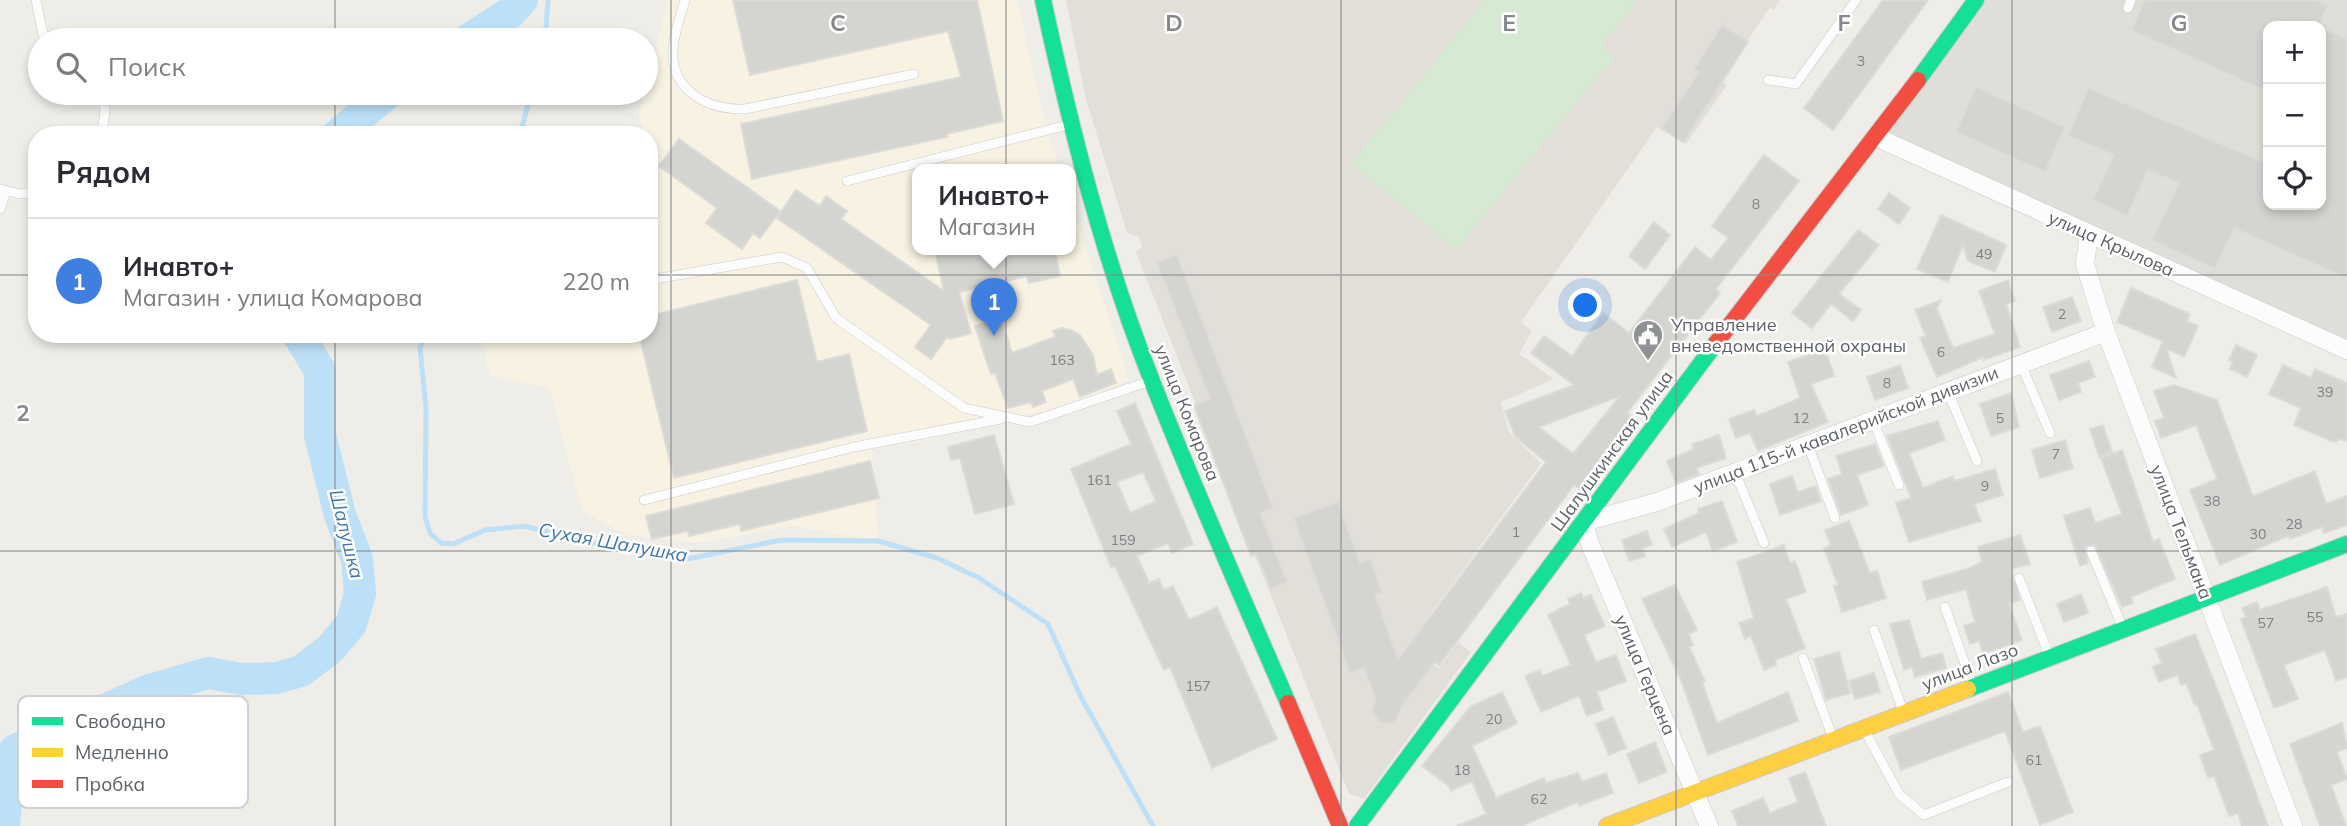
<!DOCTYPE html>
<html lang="ru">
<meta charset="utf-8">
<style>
:root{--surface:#fff;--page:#f7f7f7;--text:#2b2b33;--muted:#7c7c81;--line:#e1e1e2;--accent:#ea580c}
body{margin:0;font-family:Mulish,sans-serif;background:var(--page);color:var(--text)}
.controls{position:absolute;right:21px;top:21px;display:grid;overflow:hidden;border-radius:14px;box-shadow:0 4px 10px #0003}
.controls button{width:63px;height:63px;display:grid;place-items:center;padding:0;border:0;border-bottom:2px solid var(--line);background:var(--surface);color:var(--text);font:35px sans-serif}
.you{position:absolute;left:1586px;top:306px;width:24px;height:24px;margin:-18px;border:5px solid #fff;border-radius:50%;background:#1a73e8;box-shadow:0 0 0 10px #1a73e833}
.badge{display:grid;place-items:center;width:46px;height:46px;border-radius:50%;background:var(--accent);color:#fff;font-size:23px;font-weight:700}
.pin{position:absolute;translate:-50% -58px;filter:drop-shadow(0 2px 4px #0008)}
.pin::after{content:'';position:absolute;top:37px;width:24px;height:21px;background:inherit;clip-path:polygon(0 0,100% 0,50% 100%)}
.popup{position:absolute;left:912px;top:164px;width:164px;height:91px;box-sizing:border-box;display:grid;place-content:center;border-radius:14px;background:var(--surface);filter:drop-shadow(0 2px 5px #0005);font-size:23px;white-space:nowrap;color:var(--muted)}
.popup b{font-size:26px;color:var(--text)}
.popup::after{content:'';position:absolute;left:50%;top:100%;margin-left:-14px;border:14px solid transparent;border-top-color:var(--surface)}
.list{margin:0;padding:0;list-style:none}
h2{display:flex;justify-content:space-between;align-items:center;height:91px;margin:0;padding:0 28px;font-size:30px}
h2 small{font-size:23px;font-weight:400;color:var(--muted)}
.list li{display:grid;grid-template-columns:46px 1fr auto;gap:21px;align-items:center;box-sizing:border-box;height:126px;padding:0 28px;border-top:2px solid var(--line)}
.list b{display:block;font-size:26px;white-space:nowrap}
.list p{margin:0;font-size:23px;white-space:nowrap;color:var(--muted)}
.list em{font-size:23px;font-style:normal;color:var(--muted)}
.icon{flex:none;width:38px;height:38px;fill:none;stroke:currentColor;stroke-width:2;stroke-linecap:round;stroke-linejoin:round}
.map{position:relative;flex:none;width:2347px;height:826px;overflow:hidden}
.search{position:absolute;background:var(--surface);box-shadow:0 4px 10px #0003;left:28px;top:28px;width:630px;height:77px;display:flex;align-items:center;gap:18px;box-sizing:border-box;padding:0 24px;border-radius:38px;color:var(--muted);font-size:26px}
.panel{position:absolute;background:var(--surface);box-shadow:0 4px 10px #0003;left:28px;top:126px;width:630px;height:217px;border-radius:28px}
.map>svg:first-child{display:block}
.commercial{fill:#f7f2e1}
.industrial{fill:#dfded9;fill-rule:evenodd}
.education{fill:#e1dfd8}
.green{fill:#d6ead3}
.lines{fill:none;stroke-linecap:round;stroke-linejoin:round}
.stream{stroke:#bce0f8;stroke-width:5}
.river{stroke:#bce0f8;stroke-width:32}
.building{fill:#d4d4d1;stroke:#dddbd8;stroke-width:2;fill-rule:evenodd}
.lane-casing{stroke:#cbcbca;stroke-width:10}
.street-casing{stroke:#cbcbca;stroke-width:19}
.fast-casing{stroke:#c9cac9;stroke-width:18}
.slow-casing{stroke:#c9cac9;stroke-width:18}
.jam-casing{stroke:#c9cac9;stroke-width:18}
.lane{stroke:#fcfcfc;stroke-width:9}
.street{stroke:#fcfcfc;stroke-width:18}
.fast{stroke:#16e098;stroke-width:16}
.slow{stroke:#ffcf43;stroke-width:16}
.jam{stroke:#f24e42;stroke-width:16}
.grid{fill:none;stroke:#86898b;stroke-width:2;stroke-opacity:0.55}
.labels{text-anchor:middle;stroke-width:5;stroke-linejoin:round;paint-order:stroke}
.number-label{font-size:14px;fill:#7c8082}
.street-label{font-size:18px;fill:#5d6267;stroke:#fff}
.poi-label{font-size:18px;fill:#5d6267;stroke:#fff;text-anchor:start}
.water-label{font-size:19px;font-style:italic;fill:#3c75ad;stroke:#fff}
.key{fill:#fff;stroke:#ced0d1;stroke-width:2}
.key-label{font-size:19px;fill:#5d6267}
.grid-label{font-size:23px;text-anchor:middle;font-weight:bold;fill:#86898b;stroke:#fff;stroke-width:5;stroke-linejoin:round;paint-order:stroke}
</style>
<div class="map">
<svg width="2347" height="826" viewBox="0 0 2347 826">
<rect width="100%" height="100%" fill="#eeede8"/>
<path class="commercial" d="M668 0H1017L1045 123 1060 170H917V250H1071V202L1129 380 1081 402 927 440 872 449 878 541 793 526 699 543 627 535 582 511 550 389 490 375 479 334H649V175L657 167 649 146V135H645L639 115Z"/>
<path class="industrial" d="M1976 0H2347V350L1876 137ZM2268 26H2321V205H2268Z"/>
<path class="education" d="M1066 0H1780L1774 10 1770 7 1721 80 1727 85 1686 144 1657 127 1521 322 1532 331 1519 354 1554 379 1501 402 1509 432 1541 463 1408 645 1439 668 1458 642 1471 652 1364 799 1349 794 1136 252 1142 247 1139 237 1127 233 1086 99Z"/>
<path class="green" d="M1485 0H1631L1636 4 1602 46 1614 57 1456 250 1351 164Z"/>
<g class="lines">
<path class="stream" d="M545 40 548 0
M520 135 531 93
M425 334 420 348 426 408 425 517 430 533 441 543 453 544 485 530 524 526 619 549 687 559 781 540 878 541 937 558 979 578 1048 624 1081 697 1153 826"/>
<path class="river" d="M468 40 511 12 522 0
M337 135 388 93
M4 826 7 787 4 764 15 750 149 690 208 673 242 679 277 678 301 671 330 649 351 624 360 594 357 559 340 515 320 435V371L298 334"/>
</g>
<path class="building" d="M733 0H977L1003 121 947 134V137L752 179 741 124 961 77 948 31 750 75Z
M1883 0H1928L1833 130 1804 108Z
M2145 0H2317L2328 5 2319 26H2268V92L2131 30Z
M1722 25 1748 42 1683 142 1662 128 1699 72 1694 69Z
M2321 27 2347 39V278L2234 228 2215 269 2152 240 2179 183 2148 170 2127 216 2093 200 2114 155 2068 136 2088 88 2268 164V205H2321Z
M1976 87 2065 127 2045 172 1956 132Z
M679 139 780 211 760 238 753 233 742 249 706 223 717 208 659 166Z
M1764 155 1799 181 1716 289 1720 293 1627 413 1638 421 1585 493 1574 485 1439 665 1435 662 1402 705 1395 723H1381L1372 711 1376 700 1364 667 1350 673 1294 518 1338 502 1360 563 1370 559 1382 592 1375 595 1398 660 1546 462 1515 436 1505 411 1574 385 1531 353 1544 336 1572 356 1603 313 1629 333 1695 247 1711 260 1728 238 1712 226ZM1620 396 1573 454 1539 427Z
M796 190 820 206 826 196 847 211 841 219 944 291 935 250H1055L1060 276 1029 283 1027 276 959 292 971 333 950 339 947 337 931 359 915 347 931 325 777 218Z
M1889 193 1910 208 1899 224 1878 209Z
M1941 215 2006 245 1995 272 1968 261 1963 245 1948 282 1917 269Z
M1654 222 1670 235 1645 269 1629 256Z
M1858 230 1879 245 1839 294 1861 310 1853 321 1831 304 1812 328 1792 313Z
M1177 255 1273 508 1260 513 1287 582 1271 589 1256 554 1251 556 1194 405 1210 399 1157 262Z
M797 280 817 362 849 354 867 431 674 478 639 334H649V316Z
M2008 280 2015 301 2006 304 2020 347 1984 360 1983 357 1937 377 1920 338 1926 336 1915 310 1941 300 1937 309 1953 348 1995 334 1979 291Z
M2131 288 2190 314 2187 321 2198 326 2184 357 2166 348 2176 378 2152 367 2163 341 2117 322Z
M2072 297 2081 321 2052 332 2043 307Z
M1001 317 1012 353 1055 337 1053 331 1062 328 1071 330 1080 335 1093 355 1097 375 1111 369 1116 383 1080 397 1073 379 1042 391 1046 402 1033 407 1031 402 1008 408 995 373 991 374 975 326Z
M2236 345 2257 355 2247 377 2230 369 2233 362 2229 360Z
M1825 349 1834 376 1811 384 1828 422 1758 451 1750 433 1736 438 1729 419 1754 410 1757 416 1800 398 1788 362Z
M2089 361 2095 377 2078 383 2081 392 2059 400 2050 375Z
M1900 365 1908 388 1875 400 1867 377Z
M2283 365 2311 378 2315 369 2347 383V441L2341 439 2334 442 2294 425 2301 408 2269 394Z
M2174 385 2217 400 2253 496 2315 471 2326 504 2347 496V525L2324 533 2322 527 2290 539 2288 536 2220 565 2190 490 2217 479 2196 425 2161 438 2155 421 2164 418 2154 391Z
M2011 393 2019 427 1991 436 1980 404Z
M1135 403 1193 544 1172 553 1168 543 1137 556 1149 583 1159 579 1164 590 1173 586 1189 620 1217 607 1277 739 1212 768 1170 667 1164 670 1115 566 1111 567 1071 469 1131 444 1117 411ZM1143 472 1156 501 1130 513 1117 482Z
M1938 421 1945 440 1909 453 1923 488 1953 476 1955 481 1995 469 2003 495 1974 504 1981 521 1909 542 1896 503 1911 498 1887 436Z
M2103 425 2112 452 2099 457 2090 429Z
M994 435 1014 504 975 514 960 458 951 460 948 447Z
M1719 435 1726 458 1696 468 1699 474 1676 483 1667 461 1694 449 1692 444Z
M2065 440 2073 468 2040 478 2032 450Z
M1875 444 1884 466 1857 475 1868 505 1841 515 1828 479 1842 474 1836 456Z
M2122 450 2153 542 2159 539 2175 579 2131 597 2133 603 2122 607 2095 545 2085 547 2088 563 2080 566 2064 516 2090 508 2095 523 2122 514 2101 458Z
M870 461 879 498 741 531 740 524 689 536 688 531 652 539 646 516Z
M1792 476 1798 492 1816 486 1821 501 1780 515 1770 484Z
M1722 501 1737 542 1713 551 1706 532 1672 547 1664 529 1699 513 1698 509Z
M1849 521 1870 573 1877 571 1886 598 1842 612 1834 586 1838 585 1824 548 1831 545 1825 530Z
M1647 531 1652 545 1642 548 1645 556 1629 561 1622 540Z
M2020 535 2030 564 2011 569 2020 600 2009 604 2022 640 1983 654 1979 641 1970 644 1964 626 1975 622 1966 589 1927 600 1922 582 1970 568 1982 561 1978 547Z
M1784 545 1790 563 1795 561 1806 592 1786 599 1805 648 1775 660 1776 665 1764 670 1751 636 1745 639 1739 623 1754 618 1737 562Z
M1675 585 1697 630 1689 634 1693 645 1689 647 1705 681 1702 682 1717 723 1788 692 1798 721 1708 755 1681 680 1642 599Z
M2327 587 2336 617 2347 614V677L2336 681 2325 650 2284 665 2298 699 2274 708 2241 619 2246 617 2242 608 2257 602 2260 610Z
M1581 593 1583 598 1591 595 1605 626 1584 635 1596 662 1616 655 1626 681 1597 692 1603 710 1587 716 1579 696 1541 712 1525 676 1540 670 1542 676 1571 665 1548 615 1570 604 1568 599Z
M2081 594 2088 613 2064 622 2057 604Z
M1909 620 1921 659 1942 653 1946 668 1915 677 1912 667 1904 670 1890 624Z
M2195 634 2229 719 2268 826H2242L2238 813 2229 816 2214 776 2208 778 2200 755 2214 750 2197 704 2195 705 2186 683 2181 685 2177 675 2159 682 2153 667 2162 663 2156 649Z
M1839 652 1850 693 1826 700 1814 659Z
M1874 673 1880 692 1855 699 1849 681Z
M1502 692 1517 723 1472 746 1496 798 1544 778 1546 783 1578 773 1582 782 1606 773 1613 793 1579 806 1578 802 1521 826H1457L1486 814 1472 781 1451 791 1449 786 1422 766 1470 707Z
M2008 692 2023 732 2040 726 2073 812 2040 825 2005 731 1901 770 1889 737Z
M1613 717 1626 748 1609 755 1596 724Z
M2342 723 2347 748 2337 752 2347 779 2331 785 2346 826H2320L2290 744Z
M1655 742 1667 772 1639 783 1627 754Z
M1805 772 1826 826H1738L1732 811 1763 798 1770 813 1798 802 1789 778Z"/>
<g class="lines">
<g class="lane-casing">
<path id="lane" d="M36 0 43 35 58 40
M685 0C681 14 676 28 674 42 666 88 705 110 745 109L914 74
M2128 8 2131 0
M1768 80 1796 84 1856 0
M102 135 105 111 102 93
M847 181 1068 125
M0 189 20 194 37 193
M0 209 6 191
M649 280 782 257 807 268 836 318 964 408 1030 422 1150 381
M2021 364 2050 433
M1948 392 1977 461
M1873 420 1899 485
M1808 445 1835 518
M1735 472 1764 543
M644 500 854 447 1001 419
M2091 551 2122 626
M2019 578 2049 655
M1945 607 1972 684
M1874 630 1903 711
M1803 658 1833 738
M1865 731 1899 794 1924 815 2008 782"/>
</g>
<g class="street-casing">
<path id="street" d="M1876 137 2347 350
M2089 234 2085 264 2106 332 2293 826
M1709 826 1590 544 1584 522 1657 502 2106 332"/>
</g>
<g class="fast-casing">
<path id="fast" d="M1043 0C1071 129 1103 258 1152 381 1194 489 1242 596 1288 703
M1918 80 1976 0
M1968 689 2347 544
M1357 826 1716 343"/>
</g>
<g class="slow-casing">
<path id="slow" d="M1607 826 1968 689"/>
</g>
<g class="jam-casing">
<path id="jam" d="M1716 343 1918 80
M1288 703 1340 826"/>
</g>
<use href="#lane" class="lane"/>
<use href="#street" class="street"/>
<use href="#fast" class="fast"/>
<use href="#slow" class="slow"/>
<use href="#jam" class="jam"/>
</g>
<path class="grid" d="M335 0V40M671 0V826M1006 0V826M1341 0V826M1676 0V826M2012 0V826M335 93V135M0 275H37M649 275H2347M335 334V826M0 551H2347"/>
<defs>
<g id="civic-pin" transform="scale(1.575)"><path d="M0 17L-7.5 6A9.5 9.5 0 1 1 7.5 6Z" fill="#909394" stroke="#fff"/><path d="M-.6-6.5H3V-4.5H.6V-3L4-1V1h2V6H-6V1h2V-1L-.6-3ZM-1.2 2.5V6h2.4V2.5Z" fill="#fff"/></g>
</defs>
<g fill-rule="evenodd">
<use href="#civic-pin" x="1648" y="335"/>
</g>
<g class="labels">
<g class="number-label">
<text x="1861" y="66">3</text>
<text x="1756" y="209">8</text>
<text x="1984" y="259">49</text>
<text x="2062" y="319">2</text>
<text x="1941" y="357">6</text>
<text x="1062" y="365">163</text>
<text x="1887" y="388">8</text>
<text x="2325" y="397">39</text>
<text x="1801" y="423">12</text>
<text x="2000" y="423">5</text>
<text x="2056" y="459">7</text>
<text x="1099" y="485">161</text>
<text x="1985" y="491">9</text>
<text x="2212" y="506">38</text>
<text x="2294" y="529">28</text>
<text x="1516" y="537">1</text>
<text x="2258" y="539">30</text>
<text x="1123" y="545">159</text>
<text x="2315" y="622">55</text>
<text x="2266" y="628">57</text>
<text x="1198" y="691">157</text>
<text x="1494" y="724">20</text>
<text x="2034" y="765">61</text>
<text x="1462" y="775">18</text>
<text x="1539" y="804">62</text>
</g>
<g class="street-label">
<text transform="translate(2111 244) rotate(24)" y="6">улица Крылова</text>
<text transform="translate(1187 413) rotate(68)" y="6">улица Комарова</text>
<text transform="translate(1846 430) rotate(-21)" y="6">улица 115-й кавалерийской дивизии</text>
<text transform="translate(1612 451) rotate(-54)" y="6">Шалушкинская улица</text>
<text transform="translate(2181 532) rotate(69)" y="6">улица Тельмана</text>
<text transform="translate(1970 667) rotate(-21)" y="6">улица Лазо</text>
<text transform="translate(1645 675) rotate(67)" y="6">улица Герцена</text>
</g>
<g class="poi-label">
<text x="1671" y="331">Управление<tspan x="1671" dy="21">вневедомственной охраны</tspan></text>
</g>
<g class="water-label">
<text transform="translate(347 534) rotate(76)" y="7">Шалушка</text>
<text transform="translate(613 542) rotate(10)" y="7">Сухая Шалушка</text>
</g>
</g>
<rect x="18" y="696" width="230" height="112" rx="10" class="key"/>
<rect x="32" y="717" width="31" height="8" fill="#16e098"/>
<rect x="32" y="748" width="31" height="9" fill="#ffcf43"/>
<rect x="32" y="780" width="31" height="8" fill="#f24e42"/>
<g class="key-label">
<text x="75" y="728">Свободно</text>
<text x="75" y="759">Медленно</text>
<text x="75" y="791">Пробка</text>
</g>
<g class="grid-label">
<text x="838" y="31">C</text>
<text x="1174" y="31">D</text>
<text x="1509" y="31">E</text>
<text x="1844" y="31">F</text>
<text x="2179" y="31">G</text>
<text x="23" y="421">2</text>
</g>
</svg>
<div class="controls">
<button>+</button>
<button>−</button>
<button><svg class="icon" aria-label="locate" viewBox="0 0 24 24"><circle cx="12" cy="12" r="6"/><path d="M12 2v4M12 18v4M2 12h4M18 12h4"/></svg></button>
</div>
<div class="you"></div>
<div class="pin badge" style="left:994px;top:336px;background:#3f7fe0">1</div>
<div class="popup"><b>Инавто+</b>Магазин</div>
<div class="search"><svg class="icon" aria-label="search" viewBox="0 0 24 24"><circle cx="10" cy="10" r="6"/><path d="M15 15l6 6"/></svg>Поиск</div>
<section class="panel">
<h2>Рядом<small></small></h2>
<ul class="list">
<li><span class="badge" style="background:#3f7fe0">1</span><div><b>Инавто+</b><p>Магазин · улица Комарова</p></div><em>220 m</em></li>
</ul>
</section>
</div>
